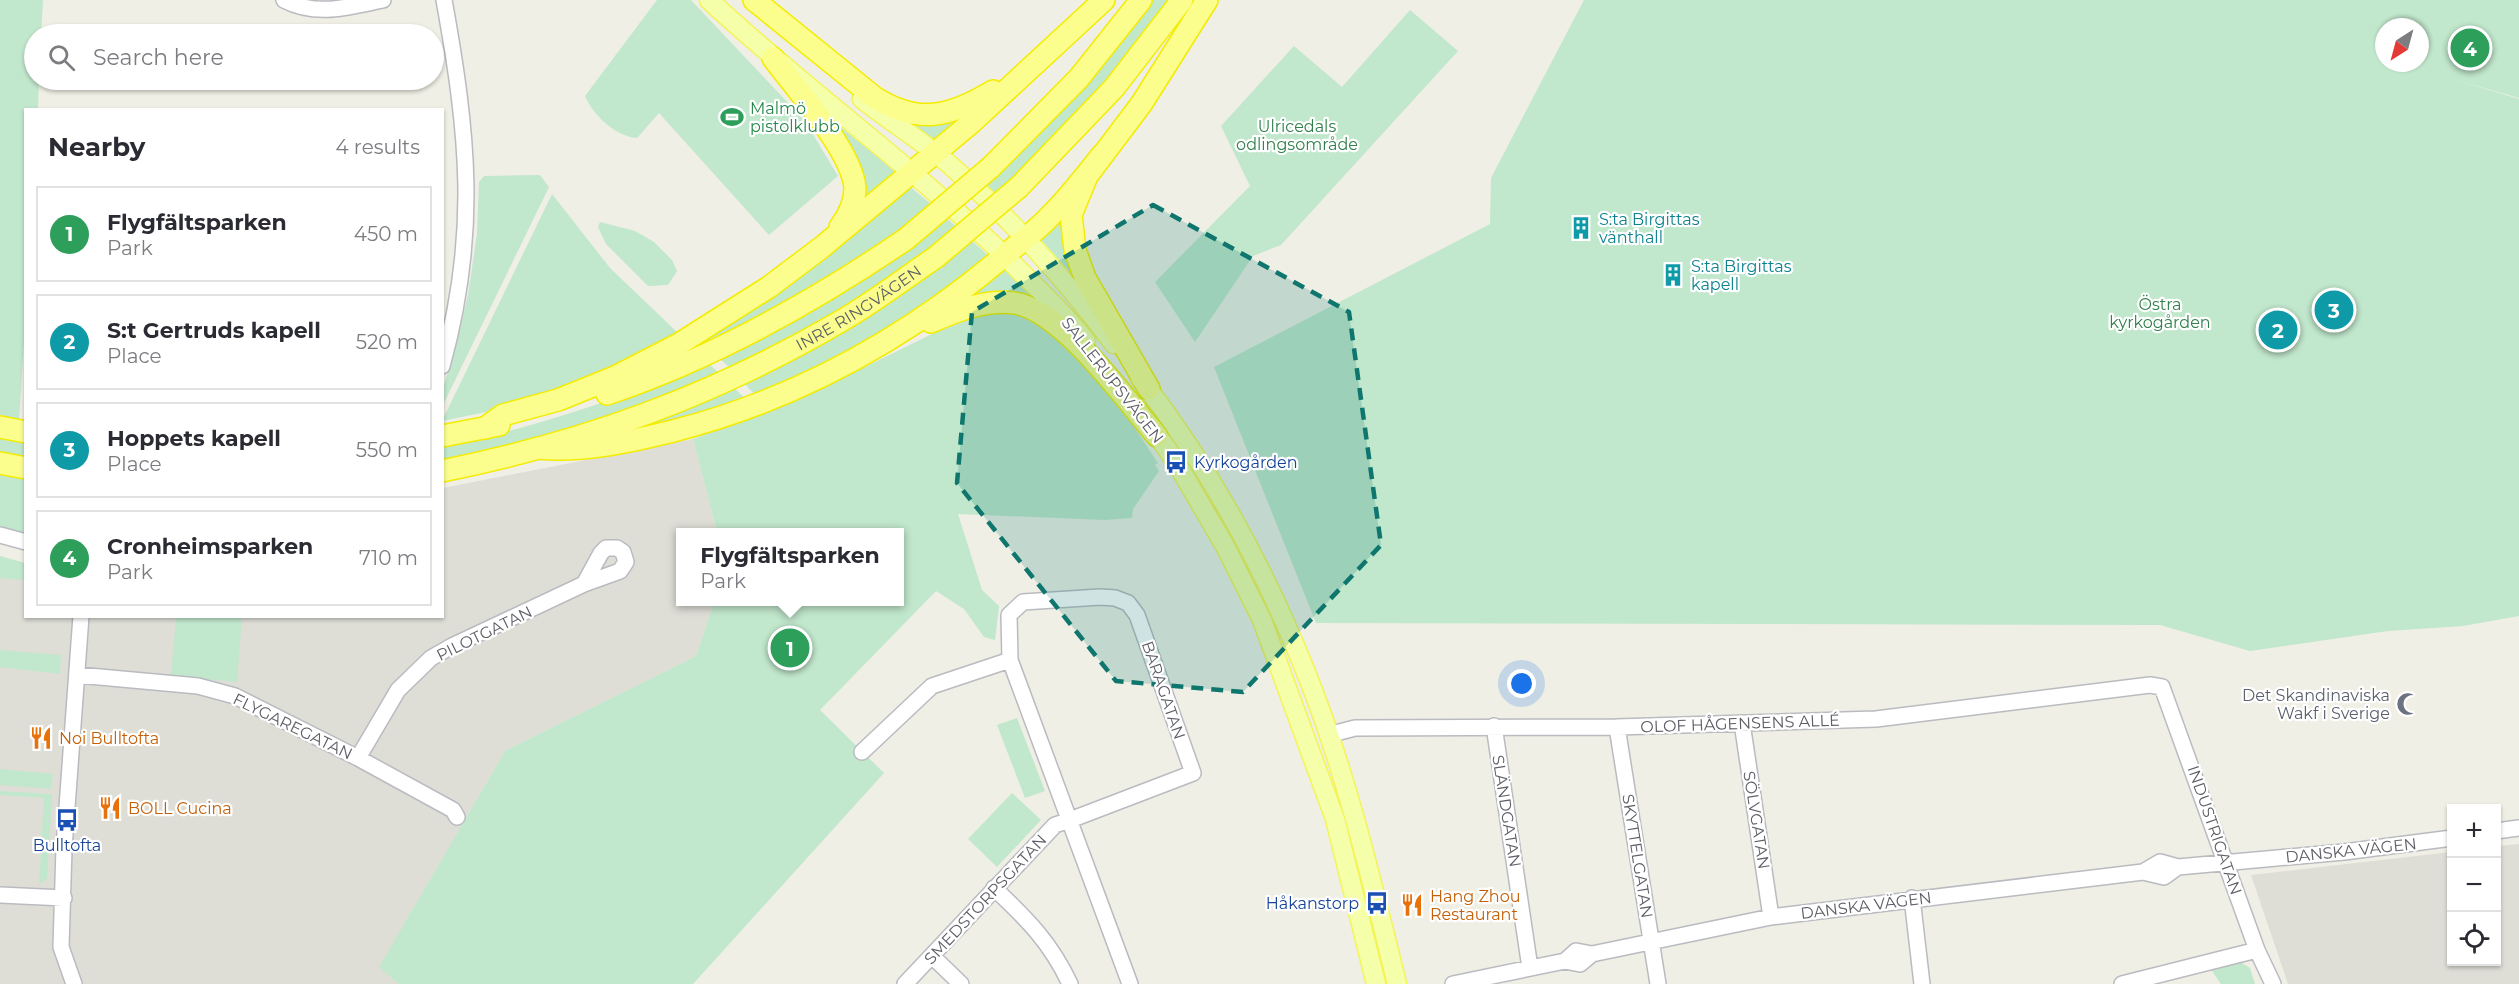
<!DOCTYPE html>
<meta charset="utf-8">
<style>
:root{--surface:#fff;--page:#f7f7f7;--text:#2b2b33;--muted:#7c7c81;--line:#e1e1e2;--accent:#824b31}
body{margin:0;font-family:Montserrat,sans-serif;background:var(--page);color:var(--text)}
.controls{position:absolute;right:18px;bottom:18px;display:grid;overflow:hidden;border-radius:0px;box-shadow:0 2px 4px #0004}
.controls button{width:54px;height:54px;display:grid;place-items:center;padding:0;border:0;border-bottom:2px solid var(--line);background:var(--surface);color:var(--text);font:30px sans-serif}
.compass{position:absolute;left:2375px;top:18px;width:54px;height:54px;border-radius:50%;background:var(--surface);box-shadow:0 2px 4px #0004;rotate:216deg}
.you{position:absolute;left:1522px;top:684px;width:21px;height:21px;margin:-15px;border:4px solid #fff;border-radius:50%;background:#1a73e8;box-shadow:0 0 0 9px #1a73e833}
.badge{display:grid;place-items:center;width:39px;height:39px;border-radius:50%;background:var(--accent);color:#fff;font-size:20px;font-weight:700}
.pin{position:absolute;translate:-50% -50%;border:3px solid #fff;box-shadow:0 2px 6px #0006}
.popup{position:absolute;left:676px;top:528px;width:228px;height:78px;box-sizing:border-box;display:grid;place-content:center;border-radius:0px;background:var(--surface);filter:drop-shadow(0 2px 4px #0005);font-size:20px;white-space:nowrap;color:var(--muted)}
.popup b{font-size:22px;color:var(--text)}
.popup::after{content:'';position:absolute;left:50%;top:100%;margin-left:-12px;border:12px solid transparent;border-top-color:var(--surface)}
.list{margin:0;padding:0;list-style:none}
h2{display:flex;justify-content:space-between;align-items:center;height:78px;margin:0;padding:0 24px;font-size:26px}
h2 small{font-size:20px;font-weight:400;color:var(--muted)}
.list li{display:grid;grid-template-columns:39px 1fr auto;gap:18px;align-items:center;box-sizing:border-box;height:96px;margin:0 12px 12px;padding:0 12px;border:2px solid var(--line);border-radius:0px}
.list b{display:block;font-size:22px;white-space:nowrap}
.list p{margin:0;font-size:20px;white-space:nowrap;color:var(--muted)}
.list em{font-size:20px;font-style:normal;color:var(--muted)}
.icon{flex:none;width:33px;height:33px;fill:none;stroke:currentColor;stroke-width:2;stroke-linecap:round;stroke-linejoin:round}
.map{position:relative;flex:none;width:2519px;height:984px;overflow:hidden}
.search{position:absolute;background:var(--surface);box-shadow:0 2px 4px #0004;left:24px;top:24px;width:420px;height:66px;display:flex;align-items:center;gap:15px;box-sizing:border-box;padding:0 21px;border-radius:33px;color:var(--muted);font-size:22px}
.panel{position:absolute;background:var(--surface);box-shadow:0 2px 4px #0004;left:24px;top:108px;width:420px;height:510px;border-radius:0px}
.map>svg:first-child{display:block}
.industrial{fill:#deded7}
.green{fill:#c1e7cc;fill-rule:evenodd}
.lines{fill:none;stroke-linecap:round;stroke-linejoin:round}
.minor-casing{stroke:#babbc1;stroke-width:18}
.major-casing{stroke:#f4f45a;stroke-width:21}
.highway-casing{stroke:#f4ec00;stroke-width:24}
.minor{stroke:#fff;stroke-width:15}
.major{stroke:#f5ffaa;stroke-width:18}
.highway{stroke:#fbfe8d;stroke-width:21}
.highway-bridge-casing{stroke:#f4ec00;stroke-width:24;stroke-linecap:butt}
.highway-bridge{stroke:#fbfe8d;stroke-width:21}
.marked{fill:#0f766e;fill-opacity:0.2;stroke:#0f766e;stroke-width:4.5;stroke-dasharray:12 8;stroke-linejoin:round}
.labels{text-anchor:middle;stroke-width:4.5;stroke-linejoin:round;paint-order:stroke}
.leisure-label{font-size:16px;fill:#27864d;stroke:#fff;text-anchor:start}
.park-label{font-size:16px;fill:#32804c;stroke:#fff}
.culture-label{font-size:16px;fill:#0d838f;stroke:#fff;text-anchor:start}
.street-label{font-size:16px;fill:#5d5e66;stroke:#fff}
.transit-label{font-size:16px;fill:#164399;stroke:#fff;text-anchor:start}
.worship-label{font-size:16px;fill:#5b616d;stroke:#fff;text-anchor:end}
.food-label{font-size:16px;fill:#c56008;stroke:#fff;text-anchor:start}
</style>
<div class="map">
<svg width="2519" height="984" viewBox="0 0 2519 984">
<rect width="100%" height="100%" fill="#efefe5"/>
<path class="industrial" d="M693 439 717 532H680V602H714L696 656 505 751 380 966 399 984H0V558L25 565 26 616H442L443 488Z
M2519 844V984H2288L2251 875 2451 852 2452 962H2496L2497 846Z"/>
<path class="green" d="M0 0H43L41 34H34V80H39L38 109 26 110V310L19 420 0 415Z
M657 0H691L805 121 838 176 769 235 659 113 637 138C615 136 594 116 585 96Z
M1150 0H1171L1134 50 1073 120 995 196 982 185Z
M1584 0H2519V98L2446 77 2519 99V616L2463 626 2388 631 2250 651 2160 625 1316 623 1214 367 1490 224 1491 178ZM2384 27H2420V63H2384Z
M1410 10 1458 51 1281 245 1253 256 1195 342 1155 282 1250 186 1221 126 1294 46 1342 87Z
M813 105 898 173 858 206Z
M977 107 936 143 894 114Z
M540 175 549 187 443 405V388L455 349 468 295 477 234 479 182 484 176Z
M909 186 932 205C848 273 749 329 649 369Z
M552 194 610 268 678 333 568 388 496 410 442 421Z
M1068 205 1084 288 1037 235Z
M946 218 959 229 861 299 732 370 718 357Z
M600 222 635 231 654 242 672 260 677 271 668 285 648 286 606 244 598 227Z
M972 241 991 258 879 340 755 395 744 383Z
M1002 265 1040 301 958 300Z
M992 311C1003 312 1018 311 1028 315 1078 336 1129 419 1158 463L1155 465 1159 471 1133 509 1132 518 1105 520 958 514 982 590 999 606 995 640 984 637 964 609 936 591 820 710 884 773 693 984H399L379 967 505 751 696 656 714 602H900V532H717L693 439 796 401 934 333Z
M708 363 721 375 605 422 443 463V446C535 428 621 398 708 363Z
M734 388 750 403 621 433 679 413Z
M0 437 25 443V460L0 454Z
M0 474 25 479V533L0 526Z
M0 556 25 563V580L0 578Z
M176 617H242L237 682 171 676Z
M0 650 61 655 60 674 0 667Z
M1017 718 1045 791 1025 798 997 725Z
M0 769 53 774 51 789 0 785Z
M0 791 52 794 47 878 39 885 44 798 0 795Z
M1012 793 1041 820 997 867 968 839Z
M2240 962 2250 968 2255 984H2221L2210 968Z"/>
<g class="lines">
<g class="minor-casing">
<path id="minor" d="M284 0C317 17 348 7 383 0
M442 366C479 233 468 133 444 0
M0 535 26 542
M78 675 198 686 235 696 358 758 453 810 457 817
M1742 723 1771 917
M1494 726 1530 968
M1617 727 1658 984
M1328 735 1355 728 1617 727 1876 719 2150 685 2162 687 2257 950 2273 984
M862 752 932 686 1010 660
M358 758 398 690 431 658 452 646 584 584 601 553 606 548H617L623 552 626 562 620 571 584 584
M2496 831 2519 828
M2143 872 2160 862 2178 867 2344 852 2452 838
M994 888C1027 919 1051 943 1070 984
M0 895 64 898
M1912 898 1922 984
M932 956 961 984
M1565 961 1576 951 1592 954 1771 917 2143 872 2164 877 2178 867
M74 984 61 947 64 848 81 616
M905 984 1055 825 1070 820 1193 773 1137 615 1128 603 1115 598 1100 597 1023 602 1009 615 1010 660 1130 984
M1453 984 1565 961 1580 964 1592 954
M2122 984 2257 950"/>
</g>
<g class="major-casing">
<path id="major" d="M709 0C808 92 918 170 1014 265 1039 290 1065 314 1086 341
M862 99C891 122 922 141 950 165 1011 219 1065 279 1114 344
M1140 378C1209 467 1263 565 1305 670 1346 771 1371 878 1397 984
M1150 425 1176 462 1225 546 1262 620 1335 819 1376 984"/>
</g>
<g class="highway-casing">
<g id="highway">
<path d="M754 0 874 97C918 125 950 117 993 91"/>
<path d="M773 58C796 89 852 151 855 188 855 203 849 215 840 227"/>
<path d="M991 167 1079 78 1141 0"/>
<path d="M1019 187 1114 88 1182 0"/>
<path d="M931 322C958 310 986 299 1015 303 1063 311 1125 399 1157 436"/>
<path d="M1149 389 1085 278 1075 250 1071 215 1087 176 1142 103 1207 0"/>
<path d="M607 394C714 358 812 303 906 239"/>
<path d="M0 427 26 432"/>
<path d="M485 428 503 415 558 400 615 377 679 344 769 287 822 247 971 123 1104 0"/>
<path d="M442 436 499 425"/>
<path d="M538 448C585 452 628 442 673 431 798 399 906 339 1004 256 1020 242 1038 230 1052 214 1070 196 1086 175 1102 155"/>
<path d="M0 463 26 468"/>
<path id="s1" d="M442 471C586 442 715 395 841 321 874 302 905 278 936 257"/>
</g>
</g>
<use href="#minor" class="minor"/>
<use href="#major" class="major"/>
<use href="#highway" class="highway"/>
<g class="highway-bridge-casing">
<path id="highway-bridge" d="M906 239 991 167
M936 257 1019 187"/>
</g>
<use href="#highway-bridge" class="highway-bridge"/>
</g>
<path class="marked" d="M1153 205 1349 312 1381 545 1243 692 1116 681 957 483 972 312Z"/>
<defs>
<g id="stadium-bare" transform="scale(1.8)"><path d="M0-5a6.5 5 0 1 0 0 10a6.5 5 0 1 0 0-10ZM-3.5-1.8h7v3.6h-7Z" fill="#2e9e5b" stroke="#fff" stroke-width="2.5" paint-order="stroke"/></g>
<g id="building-bare" transform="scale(1.8)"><path d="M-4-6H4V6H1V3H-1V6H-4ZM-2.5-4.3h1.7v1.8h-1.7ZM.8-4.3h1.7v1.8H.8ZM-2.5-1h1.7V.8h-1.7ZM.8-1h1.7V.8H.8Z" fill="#0f9aa8" stroke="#fff" stroke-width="2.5" paint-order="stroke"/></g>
<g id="bus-bare" transform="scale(1.8)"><path d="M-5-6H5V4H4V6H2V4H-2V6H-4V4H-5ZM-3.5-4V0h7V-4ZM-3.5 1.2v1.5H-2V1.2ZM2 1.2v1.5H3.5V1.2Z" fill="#1a4fb4" stroke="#fff" stroke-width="2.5" paint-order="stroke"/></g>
<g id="mosque-bare" transform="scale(1.8)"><path d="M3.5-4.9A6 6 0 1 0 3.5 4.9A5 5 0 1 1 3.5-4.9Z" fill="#6b7280" stroke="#fff" stroke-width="2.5" paint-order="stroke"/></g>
<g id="restaurant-bare" transform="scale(1.8)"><path d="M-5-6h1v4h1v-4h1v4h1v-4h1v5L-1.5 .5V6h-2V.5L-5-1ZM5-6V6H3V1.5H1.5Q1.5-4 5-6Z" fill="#e8710a" stroke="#fff" stroke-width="2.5" paint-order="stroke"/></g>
</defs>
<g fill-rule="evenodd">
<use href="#stadium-bare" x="732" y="117"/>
<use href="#building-bare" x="1581" y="228"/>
<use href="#building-bare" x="1673" y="275"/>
<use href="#bus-bare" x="1176" y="462"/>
<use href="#mosque-bare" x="2408" y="704"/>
<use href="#restaurant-bare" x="41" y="738"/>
<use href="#restaurant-bare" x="110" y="808"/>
<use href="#bus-bare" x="67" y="820"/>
<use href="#bus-bare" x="1377" y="903"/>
<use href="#restaurant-bare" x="1412" y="905"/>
</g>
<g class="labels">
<g class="leisure-label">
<text x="750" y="114">Malmö<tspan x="750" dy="18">pistolklubb</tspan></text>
</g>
<g class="park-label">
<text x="1297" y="132">Ulricedals<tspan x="1297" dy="18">odlingsområde</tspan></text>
<text x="2160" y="310">Östra<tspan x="2160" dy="18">kyrkogården</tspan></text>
</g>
<g class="culture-label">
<text x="1599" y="225">S:ta Birgittas<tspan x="1599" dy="18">vänthall</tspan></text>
<text x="1691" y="272">S:ta Birgittas<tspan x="1691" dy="18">kapell</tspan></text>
</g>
<g class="street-label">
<text dy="6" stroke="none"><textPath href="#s1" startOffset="450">INRE RINGVÄGEN</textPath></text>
<text transform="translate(1113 380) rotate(52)" y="6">SALLERUPSVÄGEN</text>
<text transform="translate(484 633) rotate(-26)" y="6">PILOTGATAN</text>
<text transform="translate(1164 690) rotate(71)" y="6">BARAGATAN</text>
<text transform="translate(1740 723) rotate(-2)" y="6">OLOF HÅGENSENS ALLÉ</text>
<text transform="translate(293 726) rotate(26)" y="6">FLYGAREGATAN</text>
<text transform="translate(1507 811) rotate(81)" y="6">SLÄNDGATAN</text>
<text transform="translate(1757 820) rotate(81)" y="6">SÖLVGATAN</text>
<text transform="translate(2215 830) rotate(71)" y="6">INDUSTRIGATAN</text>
<text transform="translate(2351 850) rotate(-6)" y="6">DANSKA VÄGEN</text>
<text transform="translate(1638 856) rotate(81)" y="6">SKYTTELGATAN</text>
<text transform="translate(985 899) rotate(-47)" y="6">SMEDSTORPSGATAN</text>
<text transform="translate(1866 905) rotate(-7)" y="6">DANSKA VÄGEN</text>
</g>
<g class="transit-label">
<text x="1194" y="468">Kyrkogården</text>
<text x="67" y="851" text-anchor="middle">Bulltofta</text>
<text x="1359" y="909" text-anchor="end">Håkanstorp</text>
</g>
<g class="worship-label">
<text x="2390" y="701">Det Skandinaviska<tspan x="2390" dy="18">Wakf i Sverige</tspan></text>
</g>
<g class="food-label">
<text x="59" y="744">Noi Bulltofta</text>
<text x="128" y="814">BOLL Cucina</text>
<text x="1430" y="902">Hang Zhou<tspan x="1430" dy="18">Restaurant</tspan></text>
</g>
</g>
</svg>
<div class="controls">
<button>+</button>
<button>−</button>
<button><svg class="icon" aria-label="locate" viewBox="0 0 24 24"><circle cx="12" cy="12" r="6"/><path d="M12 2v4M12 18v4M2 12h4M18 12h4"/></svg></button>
</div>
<svg class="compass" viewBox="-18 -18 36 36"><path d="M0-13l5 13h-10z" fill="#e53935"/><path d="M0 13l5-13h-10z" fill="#7c7c81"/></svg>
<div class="you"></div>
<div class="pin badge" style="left:790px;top:648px;background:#2e9e5b">1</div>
<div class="popup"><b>Flygfältsparken</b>Park</div>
<div class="pin badge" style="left:2278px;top:330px;background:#0f9aa8">2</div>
<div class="pin badge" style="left:2334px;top:310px;background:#0f9aa8">3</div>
<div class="pin badge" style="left:2470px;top:48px;background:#2e9e5b">4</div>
<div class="search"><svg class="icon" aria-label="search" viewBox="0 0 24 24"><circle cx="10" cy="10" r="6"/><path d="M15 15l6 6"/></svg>Search here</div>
<section class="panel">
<h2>Nearby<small>4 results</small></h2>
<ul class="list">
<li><span class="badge" style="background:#2e9e5b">1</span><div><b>Flygfältsparken</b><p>Park</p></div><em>450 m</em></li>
<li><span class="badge" style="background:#0f9aa8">2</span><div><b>S:t Gertruds kapell</b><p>Place</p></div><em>520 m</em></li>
<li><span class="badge" style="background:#0f9aa8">3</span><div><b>Hoppets kapell</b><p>Place</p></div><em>550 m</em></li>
<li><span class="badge" style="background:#2e9e5b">4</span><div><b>Cronheimsparken</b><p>Park</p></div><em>710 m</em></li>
</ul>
</section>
</div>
